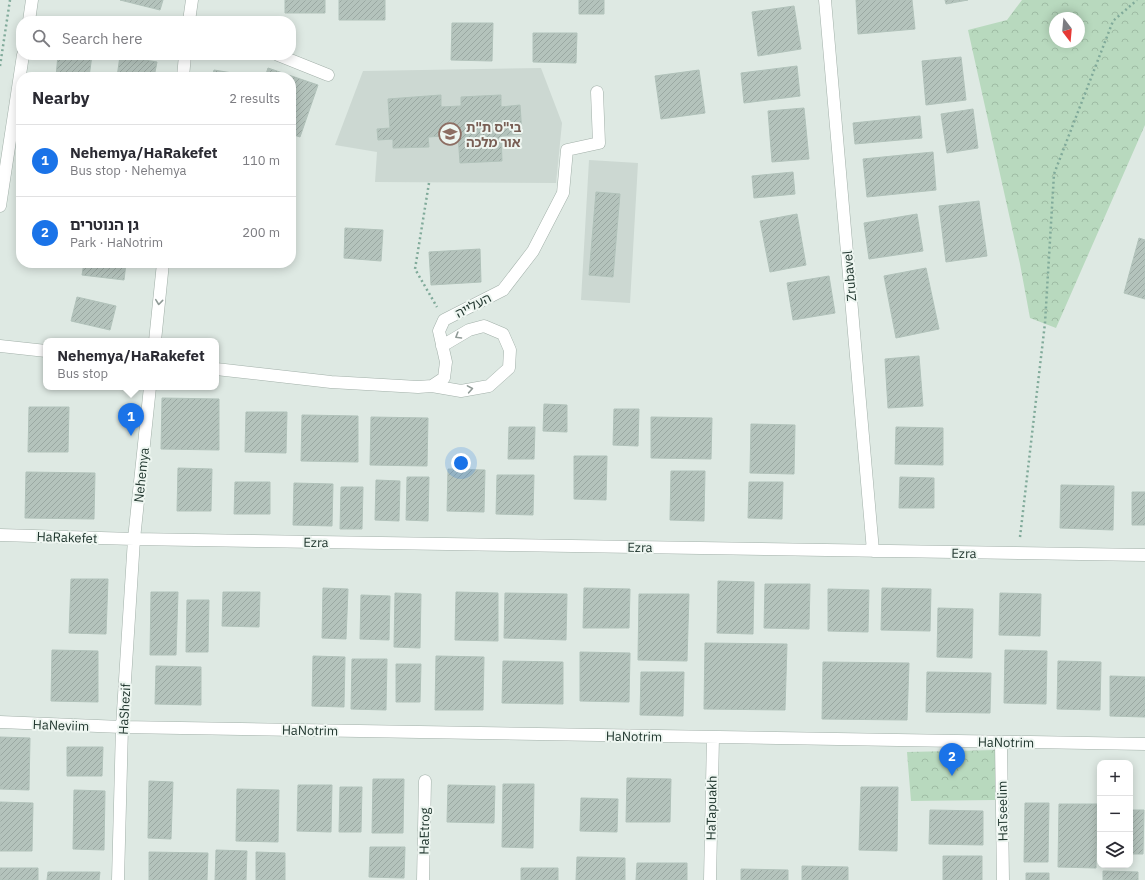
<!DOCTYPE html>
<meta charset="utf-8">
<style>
:root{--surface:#fff;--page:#f2f2f3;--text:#2b2b33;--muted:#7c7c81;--line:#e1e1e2;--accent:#1a73e8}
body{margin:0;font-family:"IBM Plex Sans","Noto Sans Hebrew",sans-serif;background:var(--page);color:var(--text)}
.controls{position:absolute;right:12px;bottom:12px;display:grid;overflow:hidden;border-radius:8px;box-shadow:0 2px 10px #0003}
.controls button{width:36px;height:36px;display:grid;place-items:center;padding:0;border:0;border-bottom:1px solid var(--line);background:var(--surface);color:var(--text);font:20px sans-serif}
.compass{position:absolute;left:1049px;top:12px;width:36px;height:36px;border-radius:50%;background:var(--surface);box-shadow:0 2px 10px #0003;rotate:164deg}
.you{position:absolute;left:461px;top:463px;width:14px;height:14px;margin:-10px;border:3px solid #fff;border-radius:50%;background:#1a73e8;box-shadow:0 0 0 6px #1a73e833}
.badge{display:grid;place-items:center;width:26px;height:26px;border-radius:50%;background:var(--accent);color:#fff;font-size:13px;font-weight:700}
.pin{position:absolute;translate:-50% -33px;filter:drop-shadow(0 1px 2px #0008)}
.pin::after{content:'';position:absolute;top:21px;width:14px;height:12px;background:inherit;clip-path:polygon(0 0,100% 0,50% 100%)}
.popup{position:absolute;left:43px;top:338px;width:176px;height:52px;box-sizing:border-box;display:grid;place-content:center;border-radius:8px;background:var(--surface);filter:drop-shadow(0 1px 3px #0005);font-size:13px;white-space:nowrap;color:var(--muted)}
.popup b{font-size:15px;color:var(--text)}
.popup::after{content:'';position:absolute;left:50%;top:100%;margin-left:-8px;border:8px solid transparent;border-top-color:var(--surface)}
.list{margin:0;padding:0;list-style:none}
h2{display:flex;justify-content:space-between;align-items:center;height:52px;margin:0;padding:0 16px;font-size:17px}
h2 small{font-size:13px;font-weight:400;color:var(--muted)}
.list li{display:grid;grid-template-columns:26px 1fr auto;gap:12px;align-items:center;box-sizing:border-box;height:72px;padding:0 16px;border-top:1px solid var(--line)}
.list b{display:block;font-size:15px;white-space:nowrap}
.list p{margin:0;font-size:13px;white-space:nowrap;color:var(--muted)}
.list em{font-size:13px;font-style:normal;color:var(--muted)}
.icon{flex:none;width:22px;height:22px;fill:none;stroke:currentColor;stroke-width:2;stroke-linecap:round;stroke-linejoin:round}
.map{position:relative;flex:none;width:1145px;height:880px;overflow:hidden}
.search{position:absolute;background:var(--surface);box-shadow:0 2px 10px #0003;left:16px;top:16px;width:280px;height:44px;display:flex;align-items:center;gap:10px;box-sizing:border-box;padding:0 14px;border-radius:16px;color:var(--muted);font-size:15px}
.panel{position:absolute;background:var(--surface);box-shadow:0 2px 10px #0003;left:16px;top:72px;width:280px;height:196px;border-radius:16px}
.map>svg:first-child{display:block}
.built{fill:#ccd8d2}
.park{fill:url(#park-crowns);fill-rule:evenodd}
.building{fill:url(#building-hatch);stroke:#b1c2ba}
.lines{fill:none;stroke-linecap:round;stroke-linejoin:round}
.minor-casing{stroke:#a2b0a9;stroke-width:13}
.path{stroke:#80aa9a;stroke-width:2.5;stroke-dasharray:2 3;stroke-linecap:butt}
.minor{stroke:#fff;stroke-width:12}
.oneway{stroke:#909b97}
.labels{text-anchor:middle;stroke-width:4;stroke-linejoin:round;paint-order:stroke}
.education-label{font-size:13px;font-weight:bold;fill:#785e54;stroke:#eef6f1;text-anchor:start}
.street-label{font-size:13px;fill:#21372f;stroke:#eef6f1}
</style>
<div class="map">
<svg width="1145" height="880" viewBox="0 0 1145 880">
<defs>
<pattern id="park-crowns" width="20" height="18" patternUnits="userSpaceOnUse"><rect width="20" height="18" fill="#b8d9be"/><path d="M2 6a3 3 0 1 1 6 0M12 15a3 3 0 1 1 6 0" fill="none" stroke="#9ebba4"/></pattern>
<pattern id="building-hatch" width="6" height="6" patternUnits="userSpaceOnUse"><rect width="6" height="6" fill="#b4c3bc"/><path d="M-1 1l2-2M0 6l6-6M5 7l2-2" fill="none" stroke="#9aa8a2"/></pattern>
</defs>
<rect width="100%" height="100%" fill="#dee9e3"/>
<path class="built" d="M541 68 562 123 556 183 375 182 377 152 335 145 363 71Z
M589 160 638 163 630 303 581 300Z"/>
<path class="park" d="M1022 0H1145V125L1056 328 1030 318 1020 264 968 30 1007 20ZM1055 18H1079V42H1055Z
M996 750 995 800 911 801 907 752Z"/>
<path class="building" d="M120 0H163L160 10Z
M285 0H325V13H285Z
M339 0H385V20H339Z
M579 0H604V14H579Z
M856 0H912L915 29 858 34Z
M945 0H968L946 4Z
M794 6 801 49 758 56 752 12Z
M452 23H493L492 61 451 60Z
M533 33H577L576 63 533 62Z
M58 55H92L89 77H56Z
M120 56 157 62 154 77H117Z
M961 57 966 100 926 105 922 61Z
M797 66 800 96 744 103 741 73Z
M268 68 318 85 300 137 291 134V77H265Z
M214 70 251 76 250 77H212Z
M699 70 705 113 661 119 655 76Z
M441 95V107L461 106V97L501 95V107L520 105 522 134 501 136 502 161 460 163 458 135 428 137 429 147 393 148V139L378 140 377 129 390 128 388 99Z
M804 108 809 159 772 162 768 111Z
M973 109 978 148 947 153 941 114Z
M920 116 922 138 855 144 853 123Z
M933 152 936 190 867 197 863 159Z
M793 172 795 194 754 198 752 176Z
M596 192 620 194 613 277 589 275Z
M979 201 987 256 946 262 939 206Z
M797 214 806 265 770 272 760 221Z
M917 214 923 251 869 259 864 223Z
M345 228 383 230 381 261 344 258Z
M1139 238 1145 240V299L1124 293Z
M480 249 481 282 431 285 429 252Z
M84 263H126L124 280 82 275Z
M926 268 939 329 896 338 884 276Z
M829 276 835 313 793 320 787 283Z
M77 297 116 306 110 330 71 321Z
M919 356 923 406 888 408 885 359Z
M162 398 219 399V450L161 449Z
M544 404 567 405V432L543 431Z
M29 407H69L68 452H28Z
M614 409H639L638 446 613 445Z
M246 412H287L286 453 245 452Z
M302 415 358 416V462L301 461Z
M371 417 428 418 427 466 370 465Z
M651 417 712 418 711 459 651 458Z
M751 424 795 425 794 474 750 473Z
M509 427H535L534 459H508Z
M896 427 943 428V465L895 464Z
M574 456H607L606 500 574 499Z
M178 468 212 469 211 511H177Z
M448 469 485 470 484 512 447 511Z
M671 471H705L704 521 670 520Z
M26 472 95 473 94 519 25 518Z
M497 475H534L533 515 496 514Z
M407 477H429L428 521 406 520Z
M900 477 934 478V508H899Z
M376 480 400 481 399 521 375 520Z
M235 482H270V514H234Z
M749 482H783L782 519 748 518Z
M294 483 333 484 332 526 293 525Z
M1061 485 1114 486 1113 530 1060 528Z
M341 487H363L362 529H340Z
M1132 492H1145V525H1132Z
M71 579H108L106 634 69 633Z
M718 581 754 582 753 634 717 633Z
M765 584H810L809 629 764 628Z
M323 588 348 589 346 639 322 638Z
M584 588 630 589 629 628H583Z
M882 588 931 589 930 631 881 630Z
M828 589 869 590 868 632 828 631Z
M151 592H178L176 655H150Z
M223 592H260L259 627 222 626Z
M456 592 498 593V641L455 640Z
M395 593 421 594 420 648 394 647Z
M505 593 567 594 566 640 504 638Z
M1000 593 1041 594 1040 636 999 635Z
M639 594H689L687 661 638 660Z
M361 595 390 596 389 640 360 639Z
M187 600H209L208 652H186Z
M938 608 973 609 972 658 937 657Z
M705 643 787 644 785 710 704 709Z
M52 650 98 651V702L51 701Z
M1005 650 1047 651 1046 704 1004 703Z
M580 652 630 653 629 702 580 701Z
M313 656 345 657 344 707 312 706Z
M436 656 484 657 483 710H435Z
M352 659H387L386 710 351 709Z
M503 661 563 662V704L502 703Z
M1058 661 1101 662 1100 710 1057 709Z
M823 662 909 663 907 720 822 719Z
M396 664H421L420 702H396Z
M156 666 201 667V705L155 704Z
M641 672H684L683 716 640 715Z
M927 672 991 673 990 713 926 712Z
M1110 676 1145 677V717L1110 716Z
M0 737 30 738 29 790 0 789Z
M67 747H103L102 776H67Z
M627 778 671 779 670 822H626Z
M373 779H404L403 833H372Z
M149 781 173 782 171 839 148 838Z
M503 784H534L533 848 502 847Z
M298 785H332L331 832 297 831Z
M448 785 495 786 494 823 447 822Z
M340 787H362L361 832H339Z
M861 787H898L897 851 859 850Z
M237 789 279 790 278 842 236 841Z
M74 790 105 791 104 850 73 849Z
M581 798 618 799 617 832 580 831Z
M0 802 33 803 32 851H0Z
M1025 803H1049L1048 862H1024Z
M1059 804H1097L1096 868 1058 867Z
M930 810 983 811V845L929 844Z
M1130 810H1144L1143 854H1130Z
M370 847H405L404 878 369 877Z
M216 850 247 851 246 880H215Z
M149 852 208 853 207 880H149Z
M256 852 285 853V880H256Z
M943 856H982V880H943Z
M577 857 625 858V880H576Z
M637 863H687V880H636Z
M802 866 848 867V880H802Z
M0 868H38V880H0Z
M521 868H558V880H521Z
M741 869 788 870V880H741Z
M1103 871 1138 872V880H1103Z
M48 872H100L99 880H47Z
M1026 873H1049V880H1026Z"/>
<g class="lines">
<g class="minor-casing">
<path id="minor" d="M825 0 873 551
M29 21 32 0
M189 21 192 0
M278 55 328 75
M183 77 185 55
M0 206 23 55
M155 341 163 263
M0 346 46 351
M216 369 331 382 418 387 432 386 444 378 446 362 439 331 444 320 503 290 533 251 563 193 567 150 599 143 597 92
M432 386 461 391 489 386 509 368 510 350 503 334 484 326 469 330 442 346
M0 535 134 539 1145 555
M0 722 122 727 1145 744
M1001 742 1003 880
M118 880 122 727 134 539 150 387
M423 880 425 781
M710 880 713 737"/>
</g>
<path class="path" d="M0 66 10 0
M429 183 415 269 437 307
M1020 537 1045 323 1054 174 1113 21 1137 0"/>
<use href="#minor" class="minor"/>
</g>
<defs><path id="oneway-chevron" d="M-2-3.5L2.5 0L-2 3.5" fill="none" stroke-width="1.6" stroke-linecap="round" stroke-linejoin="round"/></defs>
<g class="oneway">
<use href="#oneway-chevron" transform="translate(159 302) rotate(96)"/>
<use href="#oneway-chevron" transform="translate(458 336) rotate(149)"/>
<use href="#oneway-chevron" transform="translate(470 389) rotate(-10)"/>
</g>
<defs>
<g id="school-ring" transform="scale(1.15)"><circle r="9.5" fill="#eef6f1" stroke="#8d6e63" stroke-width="1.5"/><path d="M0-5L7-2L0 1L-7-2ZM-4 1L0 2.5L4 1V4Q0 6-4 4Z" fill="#8d6e63"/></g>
</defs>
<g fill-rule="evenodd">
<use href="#school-ring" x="450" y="134"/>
</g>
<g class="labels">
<g class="education-label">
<text x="466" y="132">בי"ס ת"ת<tspan x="466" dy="15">אור מלכה</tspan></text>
</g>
<g class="street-label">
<text transform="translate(849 276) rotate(-95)" y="5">Zrubavel</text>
<text transform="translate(473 305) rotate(-27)" y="5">העלייה</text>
<text transform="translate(141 475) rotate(-84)" y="5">Nehemya</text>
<text transform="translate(67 537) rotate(2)" y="5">HaRakefet</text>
<text transform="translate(316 542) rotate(1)" y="5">Ezra</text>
<text transform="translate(640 547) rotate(1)" y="5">Ezra</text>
<text transform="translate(964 553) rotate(1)" y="5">Ezra</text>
<text transform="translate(124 709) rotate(-87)" y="5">HaShezif</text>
<text transform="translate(61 725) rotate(2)" y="5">HaNeviim</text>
<text transform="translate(310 730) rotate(1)" y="5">HaNotrim</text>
<text transform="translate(634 736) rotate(1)" y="5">HaNotrim</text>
<text transform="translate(1006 742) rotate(1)" y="5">HaNotrim</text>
<text transform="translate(711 808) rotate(-89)" y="5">HaTapuakh</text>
<text transform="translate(1002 811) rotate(-91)" y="5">HaTseelim</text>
<text transform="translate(424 831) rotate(-89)" y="5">HaEtrog</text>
</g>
</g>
</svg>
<div class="controls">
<button>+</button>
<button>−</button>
<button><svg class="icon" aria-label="layers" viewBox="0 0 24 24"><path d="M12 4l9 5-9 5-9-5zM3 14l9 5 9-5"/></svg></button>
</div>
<svg class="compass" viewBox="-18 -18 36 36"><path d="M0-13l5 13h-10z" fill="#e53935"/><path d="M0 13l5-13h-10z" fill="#7c7c81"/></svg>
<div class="you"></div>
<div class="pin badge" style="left:131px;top:436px">1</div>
<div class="popup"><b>Nehemya/HaRakefet</b>Bus stop</div>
<div class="pin badge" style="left:952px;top:776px">2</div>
<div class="search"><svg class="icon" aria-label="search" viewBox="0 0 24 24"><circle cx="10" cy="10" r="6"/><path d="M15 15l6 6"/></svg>Search here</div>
<section class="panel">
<h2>Nearby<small>2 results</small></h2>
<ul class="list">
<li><span class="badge">1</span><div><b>Nehemya/HaRakefet</b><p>Bus stop · Nehemya</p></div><em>110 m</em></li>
<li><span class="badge">2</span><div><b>גן הנוטרים</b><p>Park · HaNotrim</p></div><em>200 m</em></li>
</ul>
</section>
</div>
